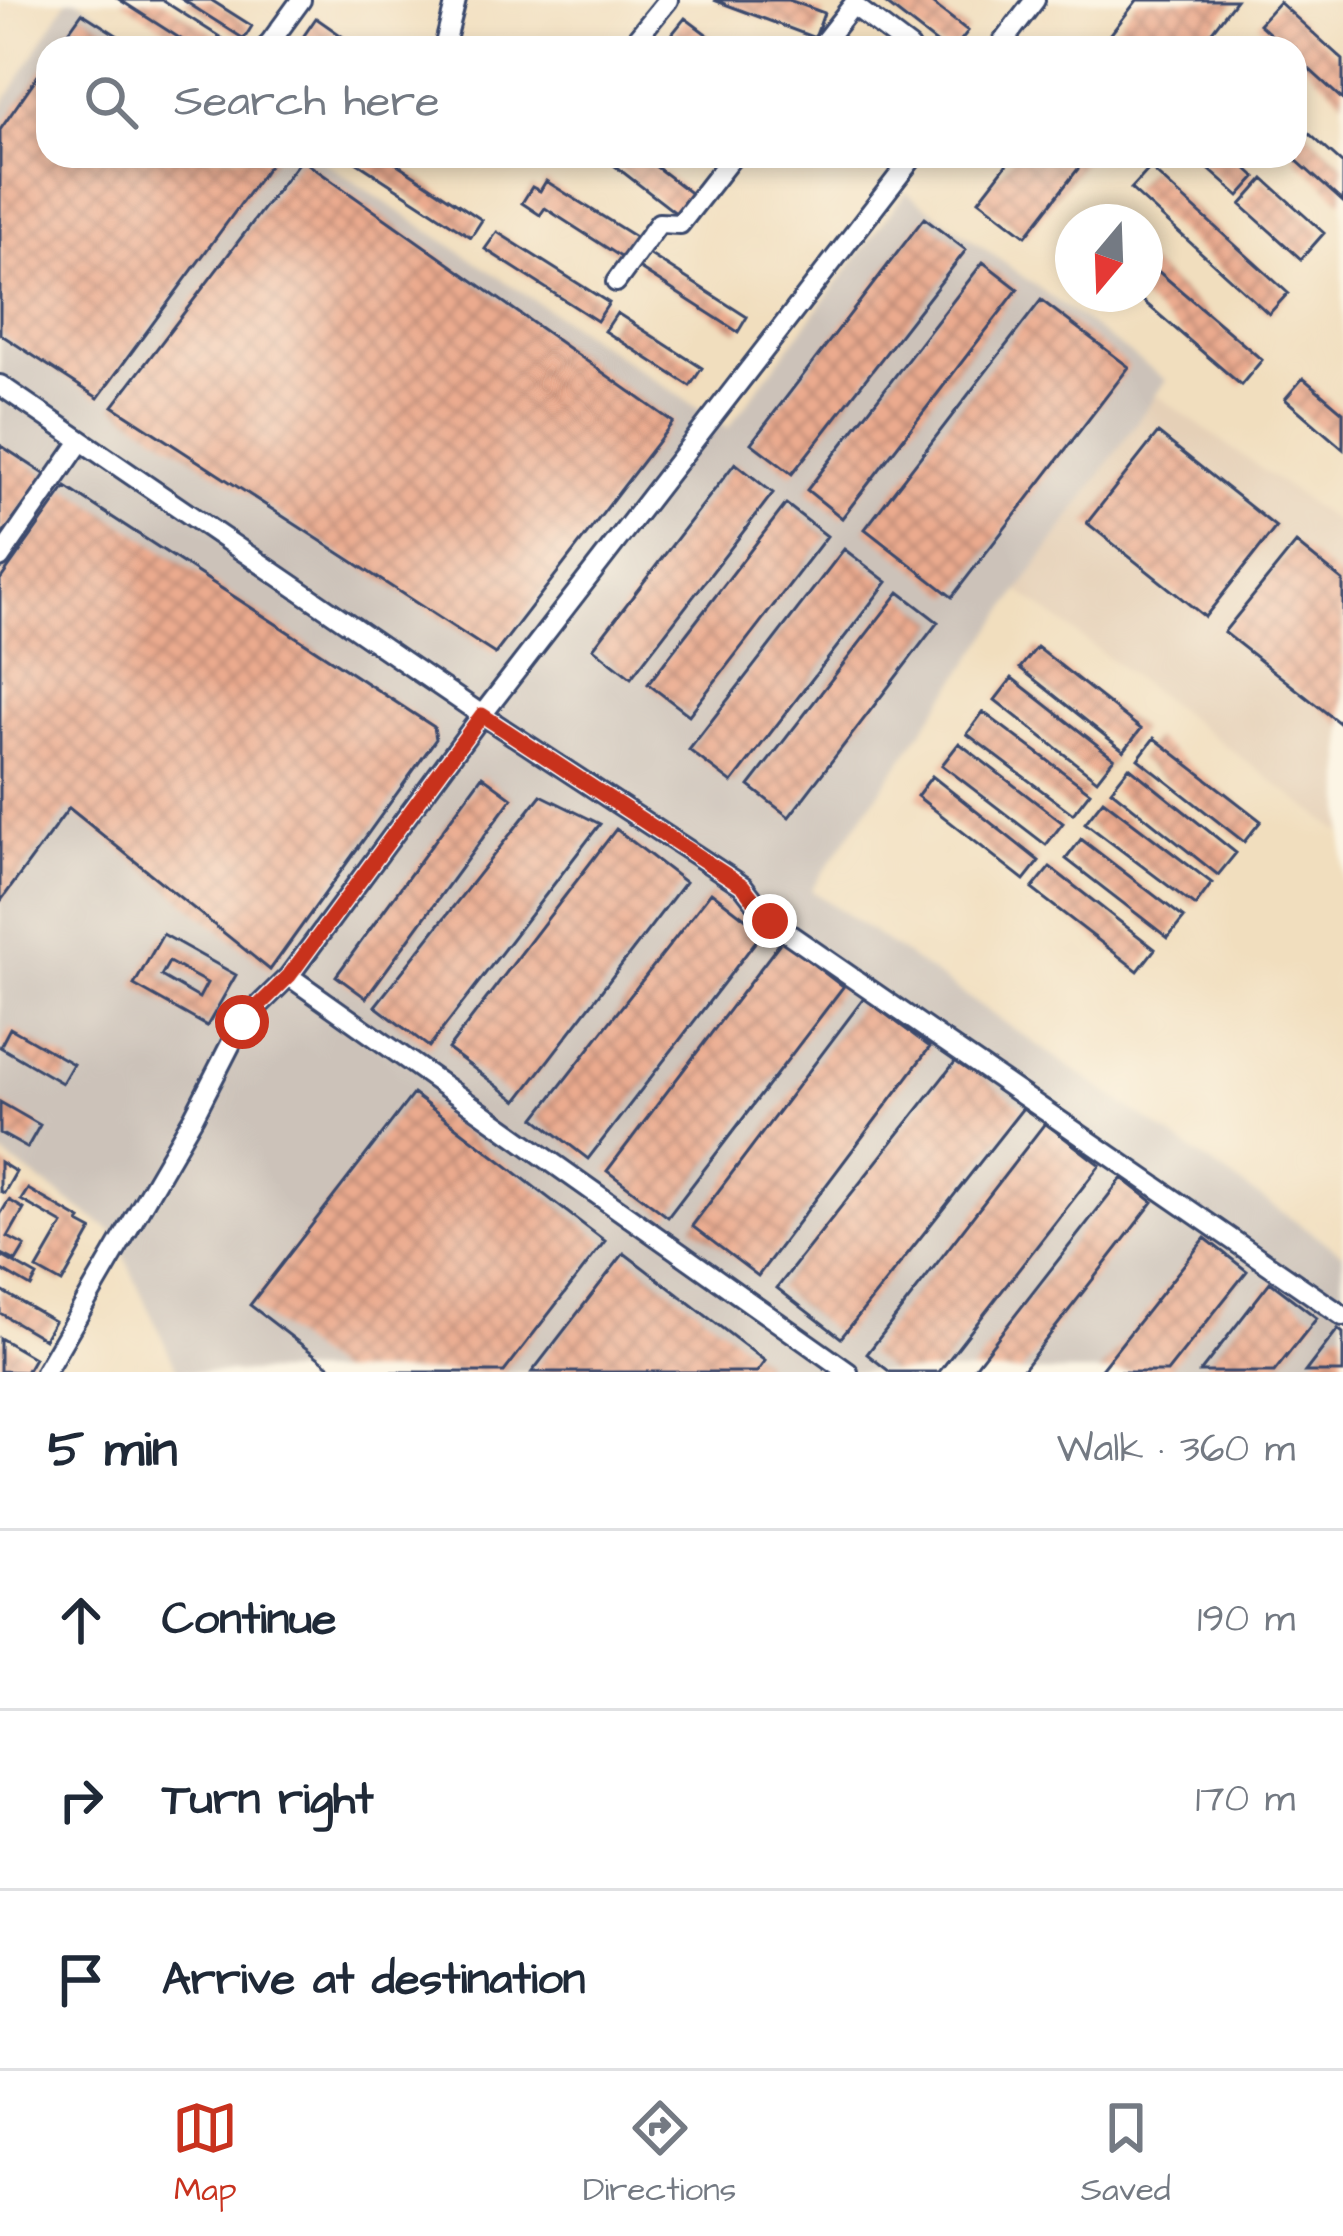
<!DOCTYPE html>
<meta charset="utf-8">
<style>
:root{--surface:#fff;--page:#f2f2f3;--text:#1f2937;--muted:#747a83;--line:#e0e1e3;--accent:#c8321e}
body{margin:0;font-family:"Architects Daughter",sans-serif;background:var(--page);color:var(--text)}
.compass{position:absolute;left:1055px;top:204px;width:108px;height:108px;border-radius:50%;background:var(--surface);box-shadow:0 6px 18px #0003;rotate:199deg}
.stop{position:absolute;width:36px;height:36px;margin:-27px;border:9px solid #c8321e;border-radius:50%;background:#fff}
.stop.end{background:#c8321e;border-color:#fff;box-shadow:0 3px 12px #0008}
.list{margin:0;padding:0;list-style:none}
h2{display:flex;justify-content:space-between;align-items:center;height:156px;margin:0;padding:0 48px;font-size:51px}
h2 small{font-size:39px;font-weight:400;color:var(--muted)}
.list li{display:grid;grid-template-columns:78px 1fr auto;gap:36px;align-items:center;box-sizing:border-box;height:180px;padding:0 48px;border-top:3px solid var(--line)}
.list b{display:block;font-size:45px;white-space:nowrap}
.list em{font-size:39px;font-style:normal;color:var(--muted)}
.icon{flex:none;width:66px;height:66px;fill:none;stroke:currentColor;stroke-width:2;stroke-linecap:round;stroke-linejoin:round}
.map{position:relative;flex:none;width:1343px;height:1372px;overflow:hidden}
.search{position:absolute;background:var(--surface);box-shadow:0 6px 18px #0003;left:36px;right:36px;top:36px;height:132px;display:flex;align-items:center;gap:30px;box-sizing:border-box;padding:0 42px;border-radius:36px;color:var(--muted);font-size:45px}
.sheet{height:696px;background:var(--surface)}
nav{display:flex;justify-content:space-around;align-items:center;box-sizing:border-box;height:168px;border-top:3px solid var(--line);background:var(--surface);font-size:33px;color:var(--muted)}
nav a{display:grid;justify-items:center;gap:6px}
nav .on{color:var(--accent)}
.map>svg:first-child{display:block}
.built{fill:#e5d0b7}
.industrial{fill:#ccc2b9}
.building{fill:url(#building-cross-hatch);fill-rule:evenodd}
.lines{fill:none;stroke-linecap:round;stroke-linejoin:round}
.minor-casing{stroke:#3b496c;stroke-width:24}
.minor{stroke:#fff;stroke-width:18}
.route{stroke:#c8321e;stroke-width:15}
</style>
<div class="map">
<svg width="1343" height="1372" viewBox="0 0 1343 1372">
<defs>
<pattern id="building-cross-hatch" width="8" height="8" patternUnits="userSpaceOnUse" patternTransform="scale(3)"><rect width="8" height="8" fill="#ebaa8e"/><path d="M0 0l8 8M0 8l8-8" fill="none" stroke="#be8b77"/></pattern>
</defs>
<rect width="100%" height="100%" fill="#fcf5e5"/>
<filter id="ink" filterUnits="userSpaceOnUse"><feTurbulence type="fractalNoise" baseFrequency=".00833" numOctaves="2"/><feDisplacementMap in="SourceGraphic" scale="24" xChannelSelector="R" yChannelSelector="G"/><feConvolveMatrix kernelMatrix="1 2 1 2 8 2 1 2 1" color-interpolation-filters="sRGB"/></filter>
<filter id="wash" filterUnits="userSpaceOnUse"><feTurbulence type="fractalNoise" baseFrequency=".004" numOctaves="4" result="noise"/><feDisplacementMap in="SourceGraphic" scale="48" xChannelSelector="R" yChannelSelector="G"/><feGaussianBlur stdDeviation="2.7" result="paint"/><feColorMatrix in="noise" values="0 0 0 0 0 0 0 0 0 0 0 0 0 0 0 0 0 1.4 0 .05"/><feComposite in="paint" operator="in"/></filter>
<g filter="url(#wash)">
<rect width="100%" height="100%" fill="#f1debe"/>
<path class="built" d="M1155 394 1343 527V834L1018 590Z"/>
<path class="industrial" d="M67 0H78L151 48H48V156H315L728 428 906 192 1166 380 811 890 1343 1254V1372H178L113 1232 0 1153V110Z"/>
<g id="blocks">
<path class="building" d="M120 0H162L237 48H195Z
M183 0H211L252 26 244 39Z
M714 0H789L824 13 815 38Z
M881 0H928L968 31 955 48H943Z
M1137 0H1236L1199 48H1100Z
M1279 2 1343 60V100L1295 56V48H1286L1259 24Z
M82 13 137 48H57Z
M316 18 359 48H318L303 37Z
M685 18 725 48H669L664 44Z
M48 61V156H276L98 398 0 334V130Z
M1295 121 1343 164V202L1295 159Z
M356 156H385L482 220 471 237 353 160Z
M602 156H642L692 194 677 214Z
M1013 156H1088L1026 236 979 200Z
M1194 156H1233L1256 177 1239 196Z
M301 159 673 422 495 654 113 406Z
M1150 168 1288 293 1269 314 1131 189Z
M1264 179 1324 233 1301 259 1241 205Z
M546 181 637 238 624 259 545 208 540 215 522 203 532 187 540 191Z
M924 218 966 250 792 474 751 443Z
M497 232 609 303 597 321 485 249Z
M647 253 747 317 738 332 637 267Z
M1145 260 1262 360 1241 385 1135 294H1145Z
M983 262 1018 289 842 518 807 490Z
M1041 300 1129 367 952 597 865 529Z
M617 313 702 368 690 386 605 331Z
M1303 378 1343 412V449L1285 399Z
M1158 433 1276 527 1205 617 1087 523Z
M0 445 46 475 0 538Z
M735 463 773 493 631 678 593 648Z
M66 487 434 727 436 739 270 970 69 808 0 902V580Z
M786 504 827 536 689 715 648 684Z
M1296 543 1343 581V726L1224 632Z
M844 549 887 582 732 783 689 750Z
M899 592 938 622 789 817 749 786Z
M1037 647 1141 729 1124 751 1020 668Z
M1012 678 1114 758 1097 780 995 700Z
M983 712 1090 792 1073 814 967 734Z
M1154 738 1261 821 1244 842 1138 759Z
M959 743 1063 823 1046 845 942 765Z
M1129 767 1236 853 1218 875 1111 790Z
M482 776 512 798 366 998 336 976Z
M932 776 1039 861 1024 880 917 796Z
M541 795 600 824 429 1047 375 1006Z
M1103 800 1212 883 1195 906 1085 823Z
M616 829 685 882 517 1101 448 1049Z
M1081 839 1184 918 1168 938 1066 859Z
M1050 867 1155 949 1138 971 1032 889Z
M711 892 763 932 588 1159 535 1118Z
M163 934 236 975 207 1026 134 985ZM169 962 207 983 199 998 161 976Z
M782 940 843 987 668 1217 607 1171Z
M864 998 930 1047 758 1276 692 1226Z
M10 1028 73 1064 62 1083 0 1047Z
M958 1058 1023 1108 841 1338 777 1288Z
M413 1094 605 1241 504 1372H337L250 1305Z
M0 1102 40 1125 27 1148 0 1133Z
M1045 1123 1100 1165 939 1372H890L867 1354Z
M0 1162 16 1172 4 1193 0 1191Z
M1122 1178 1153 1202 1021 1372H971Z
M28 1189 81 1220 79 1223 92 1230 62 1283 37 1269 63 1224 21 1200Z
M9 1200 24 1209 8 1237 25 1246 16 1261 0 1253V1215Z
M1205 1238 1247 1271 1167 1372H1099Z
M624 1253 765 1361 757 1372H532Z
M0 1255 37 1276 31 1287 0 1269Z
M1270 1282 1317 1318 1274 1372H1200Z
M0 1290 54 1321 44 1339 0 1313Z
M1338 1329 1343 1333V1372H1305Z
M0 1338 34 1358 26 1372 0 1371Z"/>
</g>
</g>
<g filter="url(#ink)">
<use href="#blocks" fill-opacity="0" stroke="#3b496c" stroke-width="3"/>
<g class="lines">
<g class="minor-casing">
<path id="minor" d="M266 48 301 0
M444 48 456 0
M629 48 668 0
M819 48 853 5 910 48
M998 48 1035 0
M616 282 659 223 680 224 733 156
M0 385 482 715 743 886 770 921 1343 1316
M0 558 81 441
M289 976 848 1372
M45 1372 194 1116 242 1022 289 976 482 715 914 156"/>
</g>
<use href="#minor" class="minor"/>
</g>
</g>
<g class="lines" filter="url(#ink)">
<path class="route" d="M242 1022 289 976 482 715 743 886 770 921"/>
</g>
</svg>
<svg class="compass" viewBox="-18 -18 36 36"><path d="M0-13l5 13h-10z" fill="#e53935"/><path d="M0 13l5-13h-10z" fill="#747a83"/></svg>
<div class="stop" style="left:242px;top:1022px"></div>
<div class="stop end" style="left:770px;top:921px"></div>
<div class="search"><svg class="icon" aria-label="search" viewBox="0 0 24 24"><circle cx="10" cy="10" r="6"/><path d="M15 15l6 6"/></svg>Search here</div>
</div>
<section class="sheet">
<h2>5 min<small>Walk · 360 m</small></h2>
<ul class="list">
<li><svg class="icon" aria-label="ahead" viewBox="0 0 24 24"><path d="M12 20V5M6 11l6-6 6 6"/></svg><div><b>Continue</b></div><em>190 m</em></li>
<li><svg class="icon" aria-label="right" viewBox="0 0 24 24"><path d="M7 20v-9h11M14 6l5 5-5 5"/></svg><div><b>Turn right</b></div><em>170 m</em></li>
<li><svg class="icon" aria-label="arrive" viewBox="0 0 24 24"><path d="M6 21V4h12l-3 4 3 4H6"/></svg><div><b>Arrive at destination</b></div></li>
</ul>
</section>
<nav>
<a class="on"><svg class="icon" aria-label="map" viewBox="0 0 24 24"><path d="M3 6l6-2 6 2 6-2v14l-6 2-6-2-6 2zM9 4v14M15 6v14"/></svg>Map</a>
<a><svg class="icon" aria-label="directions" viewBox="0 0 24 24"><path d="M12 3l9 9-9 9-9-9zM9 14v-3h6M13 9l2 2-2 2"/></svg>Directions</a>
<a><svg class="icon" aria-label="saved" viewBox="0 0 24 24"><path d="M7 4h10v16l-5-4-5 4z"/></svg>Saved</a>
</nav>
